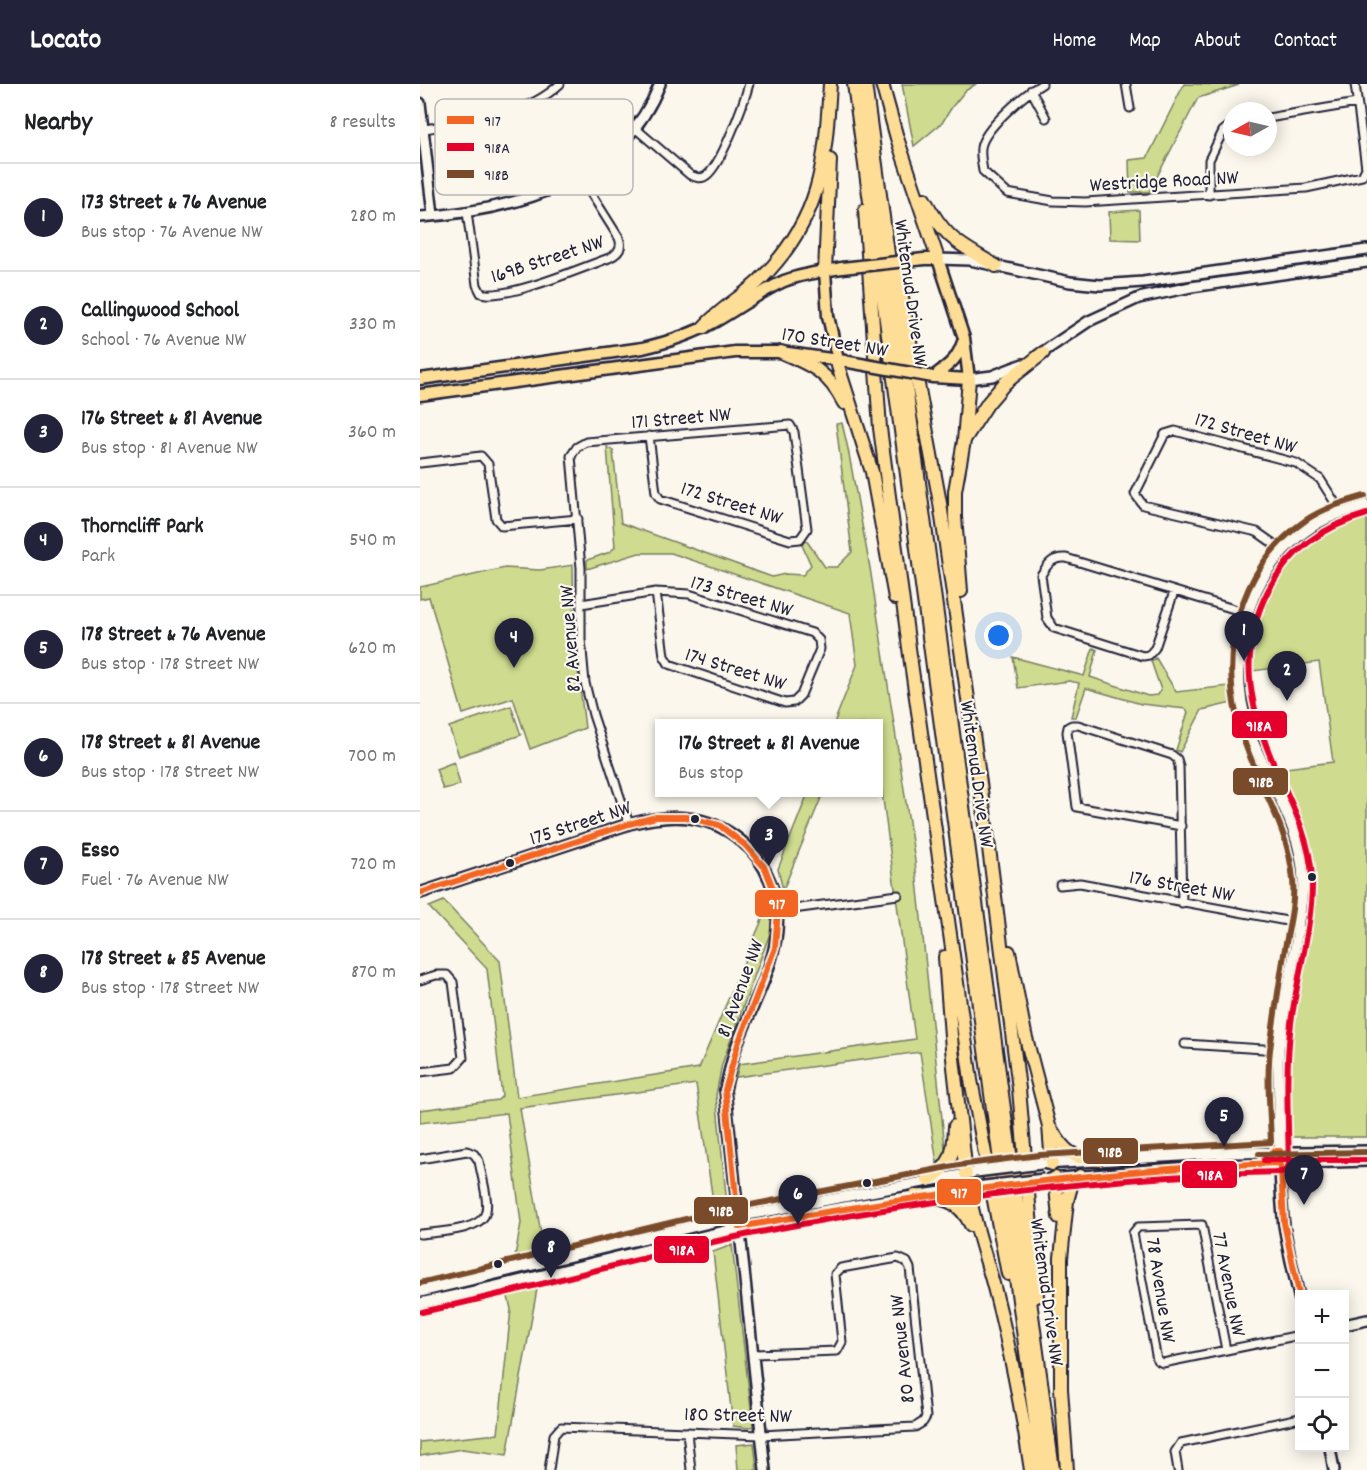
<!DOCTYPE html>
<meta charset="utf-8">
<style>
:root{--surface:#fff;--page:#f2f2f2;--text:#202124;--muted:#757577;--line:#e0e0e0;--accent:#22223b}
body{margin:0;font-family:Dekko,sans-serif;background:var(--page);color:var(--text)}
.controls{position:absolute;right:18px;bottom:18px;display:grid;overflow:hidden;border-radius:0px;box-shadow:0 3px 15px #0003}
.controls button{width:54px;height:54px;display:grid;place-items:center;padding:0;border:0;border-bottom:2px solid var(--line);background:var(--surface);color:var(--text);font:30px sans-serif}
.compass{position:absolute;left:803px;top:18px;width:54px;height:54px;border-radius:50%;background:var(--surface);box-shadow:0 3px 15px #0003;rotate:262deg}
.you{position:absolute;left:579px;top:552px;width:21px;height:21px;margin:-15px;border:4px solid #fff;border-radius:50%;background:#1a73e8;box-shadow:0 0 0 9px #1a73e833}
.badge{display:grid;place-items:center;width:39px;height:39px;border-radius:50%;background:var(--accent);color:#fff;font-size:20px;font-weight:700}
.pin{position:absolute;translate:-50% -50px;filter:drop-shadow(0 2px 3px #0008)}
.pin::after{content:'';position:absolute;top:32px;width:21px;height:18px;background:inherit;clip-path:polygon(0 0,100% 0,50% 100%)}
.popup{position:absolute;left:235px;top:635px;width:228px;height:78px;box-sizing:border-box;display:grid;place-content:center;border-radius:0px;background:var(--surface);filter:drop-shadow(0 2px 4px #0005);font-size:20px;white-space:nowrap;color:var(--muted)}
.popup b{font-size:22px;color:var(--text)}
.popup::after{content:'';position:absolute;left:50%;top:100%;margin-left:-12px;border:12px solid transparent;border-top-color:var(--surface)}
.list{margin:0;padding:0;list-style:none}
h2{display:flex;justify-content:space-between;align-items:center;height:78px;margin:0;padding:0 24px;font-size:26px}
h2 small{font-size:20px;font-weight:400;color:var(--muted)}
.list li{display:grid;grid-template-columns:39px 1fr auto;gap:18px;align-items:center;box-sizing:border-box;height:108px;padding:0 24px;border-top:2px solid var(--line)}
.list b{display:block;font-size:22px;white-space:nowrap}
.list p{margin:0;font-size:20px;white-space:nowrap;color:var(--muted)}
.list em{font-size:20px;font-style:normal;color:var(--muted)}
.icon{flex:none;width:33px;height:33px;fill:none;stroke:currentColor;stroke-width:2;stroke-linecap:round;stroke-linejoin:round}
.map{position:relative;flex:none;width:947px;height:1386px;overflow:hidden}
header{display:flex;align-items:center;gap:36px;box-sizing:border-box;height:84px;padding:0 30px;background:var(--accent);color:#fff}
header strong{font-size:28px}
nav{display:flex;gap:33px;margin-inline-start:auto;font-size:21px}
main{display:flex}
aside{flex:1;background:var(--surface)}
.map>svg:first-child{display:block}
.green{fill:#cfdb8e;stroke:#787e64;stroke-width:1.5}
.lines{fill:none;stroke-linecap:round;stroke-linejoin:round}
.street-casing{stroke:#22223b;stroke-width:11}
.secondary-casing{stroke:#22223b;stroke-width:14}
.primary-casing{stroke:#22223b;stroke-width:15}
.highway-casing{stroke:#22223b;stroke-width:16}
.street{stroke:#fbf7ec;stroke-width:7}
.secondary{stroke:#fbf7ec;stroke-width:9}
.primary{stroke:#fedd96;stroke-width:10}
.highway{stroke:#fedd96;stroke-width:12}
.secondary-bridge-casing{stroke:#22223b;stroke-width:14;stroke-linecap:butt}
.primary-bridge-casing{stroke:#22223b;stroke-width:15;stroke-linecap:butt}
.secondary-bridge{stroke:#fbf7ec;stroke-width:9}
.primary-bridge{stroke:#fedd96;stroke-width:10}
.bus-1-casing{stroke:#fbf7ec;stroke-width:10}
.bus-2-casing{stroke:#fbf7ec;stroke-width:10}
.bus-3-casing{stroke:#fbf7ec;stroke-width:10}
.bus-1{stroke:#f26522;stroke-width:6}
.bus-2{stroke:#e4002b;stroke-width:6}
.bus-3{stroke:#7a4b2a;stroke-width:6}
.bus-dot{fill:#22223b;stroke:#fbf7ec;stroke-width:2}
.labels{text-anchor:middle;stroke-width:4.5;stroke-linejoin:round;paint-order:stroke}
.street-label{font-size:21px;fill:#22223b;stroke:#fbf7ec}
.key{fill:#fbf7ec;stroke:#bab7b7;stroke-width:1.5}
.key-label{font-size:16px;fill:#22223b}
.line-badge{stroke:#fbf7ec;stroke-width:2}
.badge-label{font-size:16px;text-anchor:middle;font-weight:bold;fill:#fff}
</style>
<header>
<strong>Locato</strong>
<nav><a>Home</a><a>Map</a><a>About</a><a>Contact</a></nav>
</header>
<main>
<aside>
<h2>Nearby<small>8 results</small></h2>
<ul class="list">
<li><span class="badge">1</span><div><b>173 Street &amp; 76 Avenue</b><p>Bus stop · 76 Avenue NW</p></div><em>280 m</em></li>
<li><span class="badge">2</span><div><b>Callingwood School</b><p>School · 76 Avenue NW</p></div><em>330 m</em></li>
<li><span class="badge">3</span><div><b>176 Street &amp; 81 Avenue</b><p>Bus stop · 81 Avenue NW</p></div><em>360 m</em></li>
<li><span class="badge">4</span><div><b>Thorncliff Park</b><p>Park</p></div><em>540 m</em></li>
<li><span class="badge">5</span><div><b>178 Street &amp; 76 Avenue</b><p>Bus stop · 178 Street NW</p></div><em>620 m</em></li>
<li><span class="badge">6</span><div><b>178 Street &amp; 81 Avenue</b><p>Bus stop · 178 Street NW</p></div><em>700 m</em></li>
<li><span class="badge">7</span><div><b>Esso</b><p>Fuel · 76 Avenue NW</p></div><em>720 m</em></li>
<li><span class="badge">8</span><div><b>178 Street &amp; 85 Avenue</b><p>Bus stop · 178 Street NW</p></div><em>870 m</em></li>
</ul>
</aside>
<div class="map">
<svg width="947" height="1386" viewBox="0 0 947 1386">
<rect width="100%" height="100%" fill="#fbf7ec"/>
<filter id="ink" filterUnits="userSpaceOnUse"><feTurbulence type="fractalNoise" baseFrequency=".0167" numOctaves="2"/><feDisplacementMap in="SourceGraphic" scale="12" xChannelSelector="R" yChannelSelector="G"/><feConvolveMatrix kernelMatrix="1 2 1 2 8 2 1 2 1" color-interpolation-filters="sRGB"/></filter>
<g filter="url(#ink)">
<path class="green" d="M482 0H556L545 7 532 23 522 39 494 62Z
M764 0 819 1 778 14 729 108H710L709 76 727 74Z
M719 126 720 156 690 155 689 128Z
M422 339 428 365 450 484 495 777 526 1073 517 1079 500 968 316 993 319 980 495 955 459 685 458 640 414 639 437 581 430 529 251 469H219L167 485V476L190 468 195 463 187 363 193 367 201 439 352 493 365 490 383 491 391 481 382 461 386 456 405 483H417L432 468 416 340Z
M947 430V1053H870L866 968 889 803 885 753 857 685 913 678 899 578 825 588 830 533 852 486 890 453 924 434Z
M153 481 154 554 165 644 110 665 93 614 43 630 9 513 0 515V503L85 484 120 486Z
M673 564 677 566 670 593 728 612 738 611 741 606 731 577 736 574 756 608 809 602 812 619 782 626 760 668 756 666 768 628 766 625 721 620 666 604 656 633H651L659 599 649 597 598 604 593 573 664 592Z
M91 622 101 651 39 672 29 643Z
M34 678 40 701 23 705 16 685Z
M388 709H403L363 806 358 785Z
M24 817 80 877 97 1013 279 984 350 817 352 844 302 980 296 1011 307 1121 294 1124 276 1000 100 1024 124 1168 95 1172 101 1139 87 1029 0 1039V1026L78 1016 82 1012 67 885 9 823Z
M312 1161 333 1342 329 1344 313 1342 293 1168Z
M117 1205 87 1371 42 1365 0 1372V1358L78 1350 91 1225 87 1209Z
M334 1359 337 1386H318L316 1361Z"/>
<g class="lines">
<g class="street-casing">
<path id="street" d="M622 0C606 9 563 45 561 64 560 71 562 80 563 87L587 109 633 117 665 118 886 104 942 92 946 84 935 0
M706 0 710 24
M611 6 626 34
M848 34 937 19
M215 44 270 91C275 93 279 95 284 93 300 86 324 18 329 0
M4 45C51 37 103 34 140 0
M789 111V76L803 47 812 40
M47 128 57 201 61 209C84 217 164 183 189 174 198 170 203 164 199 154L160 92
M0 379 61 372 68 380 76 435 82 442 158 435
M864 467 837 448 723 421 715 410 745 350 755 347 876 379 900 395 921 428
M754 508 735 564 729 571 723 572 634 544 627 534 621 491C628 480 632 473 646 474L827 529
M161 520 236 508 269 510 392 549 399 556 400 565 381 611 374 618 365 619 249 580 244 572 236 508
M209 740 173 631 165 599 161 555V484L151 372 157 363 166 358 370 341 374 348 387 445 380 455 370 456 240 415 236 409 229 352
M761 742 657 723 647 648 648 643 652 641H658L752 671 757 675 759 682 762 819
M640 801 660 799 878 839
M358 827 478 811
M0 896 16 891H27L33 898 43 974 34 984 0 988
M765 960 859 966
M0 1075 47 1067 54 1070 59 1077C61 1090 69 1115 66 1127 63 1147 17 1148 0 1150
M806 1266 782 1141 718 1143 713 1149 737 1276 743 1279 880 1251
M267 1348 271 1386
M129 1386 134 1351 141 1343 341 1351 495 1343 503 1338 506 1333 490 1184 487 1178 478 1174 421 1184 415 1190 422 1258 417 1267 334 1270
M758 1386 755 1368 761 1359 880 1334"/>
</g>
<g class="secondary-casing">
<path id="secondary" d="M0 19 13 131
M0 133C96 126 201 98 240 0
M518 175 550 176 650 198 680 201 723 198 947 166
M617 272 669 237 719 214 771 203 947 178
M549 295 572 292 603 280
M0 809 209 740C249 730 287 728 321 757 334 767 344 782 350 797 373 853 338 906 318 958 312 973 309 990 305 1006L345 1386
M626 1080 810 1069 947 1067
M629 1095 787 1082 947 1077
M0 1208 301 1136 552 1089
M880 1216C874 1191 868 1166 864 1141 859 1103 860 1065 859 1027 859 1006 857 984 859 964 863 926 871 889 877 852 879 834 883 815 883 797 882 744 848 698 830 649 806 579 823 494 885 448 903 434 925 427 947 421
M0 1219C107 1197 212 1168 319 1144 396 1126 475 1114 552 1104
M924 1241 947 1236
M910 1364 914 1386"/>
</g>
<g class="primary-casing">
<path id="primary" d="M504 175H518L544 254 549 295 513 293
M405 187 408 232 418 276
M513 293C529 280 536 278 543 258
M0 295 223 264C249 258 273 250 296 237 319 224 340 208 364 197 382 190 403 187 422 184
M0 311 315 268H361L425 277"/>
</g>
<g class="highway-casing">
<path id="highway" d="M434 0 622 1386
M445 0 633 1386
M462 0 477 54 518 175
M504 115C527 157 538 159 576 182
M445 126 460 344 491 579 551 996 588 1190
M405 187 410 76
M477 187 520 419 567 748 599 1005 617 1212
M284 243C300 225 322 213 340 196 401 135 405 82 410 0
M361 268C392 281 408 288 424 319
M418 276V282L452 388 475 514
M544 356 568 319 585 299 623 269
M541 507 535 433V407L544 357 549 295
M589 868 605 950 629 1042 632 1080
M525 873 532 965 546 1090
M631 1045C644 1067 652 1075 679 1076
M635 1094 639 1133
M508 1096C532 1082 534 1069 535 1042
M548 1105C554 1141 567 1175 576 1211 591 1269 602 1327 611 1386
M495 1112C522 1114 538 1114 551 1141
M647 1386 641 1305V1174L647 1117 652 1099 660 1092"/>
</g>
<use href="#street" class="street"/>
<use href="#secondary" class="secondary"/>
<use href="#primary" class="primary"/>
<use href="#highway" class="highway"/>
<g class="secondary-bridge-casing">
<path id="secondary-bridge" d="M556 1088 621 1080
M556 1103 624 1095"/>
</g>
<g class="primary-bridge-casing">
<path id="primary-bridge" d="M422 184 504 175
M429 278 513 293"/>
</g>
<use href="#secondary-bridge" class="secondary-bridge"/>
<use href="#primary-bridge" class="primary-bridge"/>
<g class="bus-1-casing">
<path id="bus-1" d="M0 809 209 740 236 733H266L299 741 325 761 345 784 354 807 358 827 355 864 318 960 305 1006 319 1143C499 1111 677 1085 860 1079
M853 1067H860L864 1139 880 1214"/>
</g>
<g class="bus-2-casing">
<path id="bus-2" d="M844 1076H947
M2 1228C110 1205 216 1174 325 1151 501 1116 681 1092 861 1088L867 1085 869 1080C868 1032 865 986 871 939 877 893 893 840 892 795 891 759 874 724 859 692 830 629 815 569 849 505 870 465 904 442 947 430"/>
</g>
<g class="bus-3-casing">
<path id="bus-3" d="M839 1070 947 1068
M0 1199 299 1127 539 1081 620 1071 851 1058C850 1027 846 990 851 958 855 927 860 895 865 864 869 842 875 819 873 796 869 743 838 701 822 651 796 575 817 483 886 436 904 424 924 418 945 412"/>
</g>
<use href="#bus-1" class="bus-1"/>
<use href="#bus-2" class="bus-2"/>
<use href="#bus-3" class="bus-3"/>
</g>
</g>
<g class="bus-dot">
<circle cx="275" cy="735" r="5"/>
<circle cx="90" cy="779" r="5"/>
<circle cx="892" cy="793" r="5"/>
<circle cx="447" cy="1099" r="5"/>
<circle cx="78" cy="1180" r="5"/>
</g>
<g class="labels">
<g class="street-label">
<text transform="translate(744 96) rotate(-3)" y="7">Westridge Road NW</text>
<text transform="translate(127 174) rotate(-18)" y="7">169B Street NW</text>
<text transform="translate(492 209) rotate(82)" y="7">Whitemud Drive NW</text>
<text transform="translate(415 257) rotate(9)" y="7">170 Street NW</text>
<text transform="translate(261 333) rotate(-5)" y="7">171 Street NW</text>
<text transform="translate(826 348) rotate(16)" y="7">172 Street NW</text>
<text transform="translate(312 418) rotate(17)" y="7">172 Street NW</text>
<text transform="translate(322 511) rotate(16)" y="7">173 Street NW</text>
<text transform="translate(149 555) rotate(-94)" y="7">82 Avenue NW</text>
<text transform="translate(316 584) rotate(17)" y="7">174 Street NW</text>
<text transform="translate(558 690) rotate(82)" y="7">Whitemud Drive NW</text>
<text transform="translate(160 738) rotate(-18)" y="7">175 Street NW</text>
<text transform="translate(762 801) rotate(10)" y="7">176 Street NW</text>
<text transform="translate(319 904) rotate(-70)" y="7">81 Avenue NW</text>
<text transform="translate(810 1200) rotate(79)" y="7">77 Avenue NW</text>
<text transform="translate(742 1206) rotate(81)" y="7">78 Avenue NW</text>
<text transform="translate(628 1208) rotate(82)" y="7">Whitemud Drive NW</text>
<text transform="translate(481 1265) rotate(-96)" y="7">80 Avenue NW</text>
<text transform="translate(318 1330) rotate(1)" y="7">180 Street NW</text>
</g>
</g>
<rect x="15" y="15" width="198" height="96" rx="9" class="key"/>
<rect x="27" y="32" width="27" height="8" fill="#f26522"/>
<rect x="27" y="59" width="27" height="8" fill="#e4002b"/>
<rect x="27" y="86" width="27" height="8" fill="#7a4b2a"/>
<g class="key-label">
<text x="64" y="42">917</text>
<text x="64" y="69">918A</text>
<text x="64" y="96">918B</text>
</g>
<g class="line-badge">
<rect x="811" y="626" width="57" height="29" rx="6" fill="#e4002b"/>
<rect x="812" y="683" width="57" height="29" rx="6" fill="#7a4b2a"/>
<rect x="334" y="805" width="45" height="29" rx="6" fill="#f26522"/>
<rect x="662" y="1053" width="57" height="28" rx="6" fill="#7a4b2a"/>
<rect x="761" y="1076" width="57" height="29" rx="6" fill="#e4002b"/>
<rect x="516" y="1094" width="46" height="28" rx="6" fill="#f26522"/>
<rect x="273" y="1112" width="56" height="29" rx="6" fill="#7a4b2a"/>
<rect x="233" y="1151" width="57" height="29" rx="6" fill="#e4002b"/>
</g>
<g class="badge-label">
<text x="839" y="647">918A</text>
<text x="841" y="703">918B</text>
<text x="357" y="825">917</text>
<text x="690" y="1073">918B</text>
<text x="790" y="1096">918A</text>
<text x="539" y="1114">917</text>
<text x="301" y="1132">918B</text>
<text x="262" y="1171">918A</text>
</g>
</svg>
<div class="controls">
<button>+</button>
<button>−</button>
<button><svg class="icon" aria-label="locate" viewBox="0 0 24 24"><circle cx="12" cy="12" r="6"/><path d="M12 2v4M12 18v4M2 12h4M18 12h4"/></svg></button>
</div>
<svg class="compass" viewBox="-18 -18 36 36"><path d="M0-13l5 13h-10z" fill="#e53935"/><path d="M0 13l5-13h-10z" fill="#757577"/></svg>
<div class="you"></div>
<div class="pin badge" style="left:824px;top:577px">1</div>
<div class="pin badge" style="left:867px;top:617px">2</div>
<div class="pin badge" style="left:349px;top:782px">3</div>
<div class="popup"><b>176 Street &amp; 81 Avenue</b>Bus stop</div>
<div class="pin badge" style="left:94px;top:584px">4</div>
<div class="pin badge" style="left:804px;top:1063px">5</div>
<div class="pin badge" style="left:378px;top:1141px">6</div>
<div class="pin badge" style="left:884px;top:1121px">7</div>
<div class="pin badge" style="left:131px;top:1194px">8</div>
</div>
</main>
